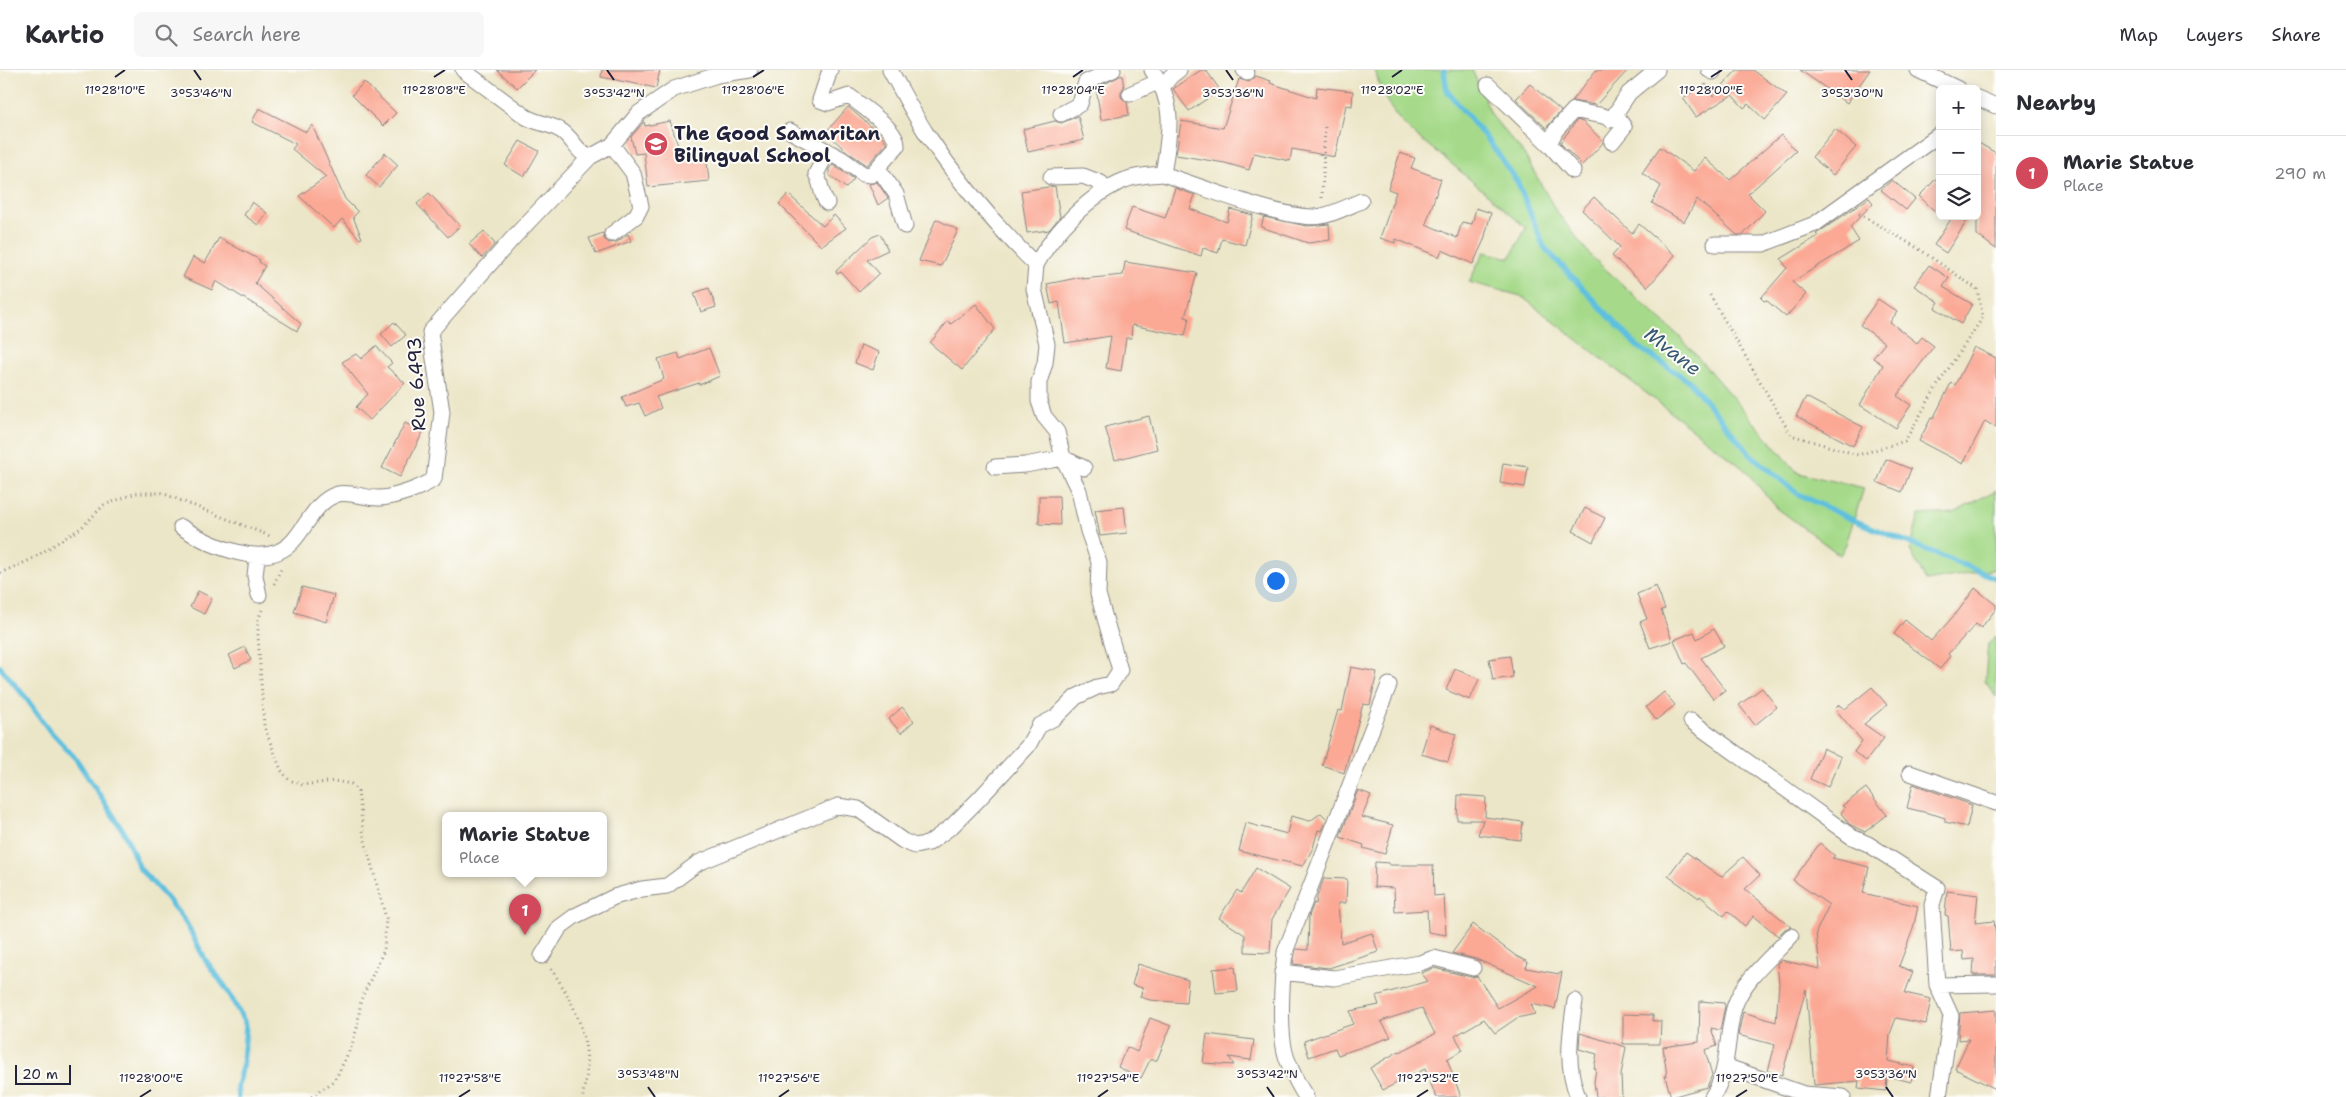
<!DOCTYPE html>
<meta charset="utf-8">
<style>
:root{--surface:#fff;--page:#f7f7f7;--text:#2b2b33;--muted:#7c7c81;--line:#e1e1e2;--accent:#d1495b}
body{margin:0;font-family:"Shantell Sans",sans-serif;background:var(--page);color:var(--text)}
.controls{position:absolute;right:15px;top:15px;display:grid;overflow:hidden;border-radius:8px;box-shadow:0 2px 12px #0003}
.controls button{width:45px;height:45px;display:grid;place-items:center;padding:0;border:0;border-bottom:1px solid var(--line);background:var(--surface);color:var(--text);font:25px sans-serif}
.scale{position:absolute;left:15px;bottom:12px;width:56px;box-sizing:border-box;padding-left:5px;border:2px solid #22223b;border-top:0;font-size:14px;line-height:18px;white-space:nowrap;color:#22223b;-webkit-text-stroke:4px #fdfcf7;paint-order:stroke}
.you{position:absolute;left:1275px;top:510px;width:18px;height:18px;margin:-12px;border:4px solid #fff;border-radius:50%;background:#1a73e8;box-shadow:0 0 0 8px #1a73e833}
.badge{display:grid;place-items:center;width:32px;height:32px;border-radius:50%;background:var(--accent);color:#fff;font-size:16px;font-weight:700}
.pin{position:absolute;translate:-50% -41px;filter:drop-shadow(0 1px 2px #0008)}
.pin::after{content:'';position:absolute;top:26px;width:18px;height:15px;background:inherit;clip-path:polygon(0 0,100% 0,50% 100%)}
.popup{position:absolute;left:442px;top:742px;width:165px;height:65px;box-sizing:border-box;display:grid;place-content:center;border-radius:8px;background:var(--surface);filter:drop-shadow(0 1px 4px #0005);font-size:16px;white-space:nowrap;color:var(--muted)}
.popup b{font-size:19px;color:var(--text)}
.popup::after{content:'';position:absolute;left:50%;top:100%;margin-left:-10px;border:10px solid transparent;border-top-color:var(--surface)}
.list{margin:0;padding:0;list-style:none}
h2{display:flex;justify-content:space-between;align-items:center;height:65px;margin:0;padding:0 20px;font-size:21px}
h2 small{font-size:16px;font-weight:400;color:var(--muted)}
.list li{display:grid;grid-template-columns:32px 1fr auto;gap:15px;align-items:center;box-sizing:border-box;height:75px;padding:0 20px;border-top:1px solid var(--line)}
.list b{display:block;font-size:19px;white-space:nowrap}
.list p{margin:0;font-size:16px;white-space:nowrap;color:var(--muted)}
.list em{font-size:16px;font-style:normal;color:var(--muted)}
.icon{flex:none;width:28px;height:28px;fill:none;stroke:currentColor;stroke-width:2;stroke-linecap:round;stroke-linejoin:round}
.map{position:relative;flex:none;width:1996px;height:1027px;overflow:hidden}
header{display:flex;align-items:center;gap:30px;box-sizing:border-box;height:70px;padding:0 25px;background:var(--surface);border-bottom:1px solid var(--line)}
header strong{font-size:24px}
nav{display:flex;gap:28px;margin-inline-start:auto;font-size:18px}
.search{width:350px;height:45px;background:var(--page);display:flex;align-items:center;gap:12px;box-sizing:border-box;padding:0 18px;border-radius:8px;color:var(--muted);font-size:19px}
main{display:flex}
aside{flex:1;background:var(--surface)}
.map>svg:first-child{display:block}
.green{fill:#a6da8a;stroke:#647e62}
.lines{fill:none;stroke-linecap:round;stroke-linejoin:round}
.stream{stroke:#5fc0de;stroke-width:5.5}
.building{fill:#fba894}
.street-casing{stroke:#878482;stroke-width:17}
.path{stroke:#878482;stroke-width:3;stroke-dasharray:1 4;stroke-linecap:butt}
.street{stroke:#fff;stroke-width:15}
.ticks{fill:none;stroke:#22223b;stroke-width:2}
.labels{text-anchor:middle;stroke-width:4;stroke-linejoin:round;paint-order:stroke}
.poi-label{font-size:19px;font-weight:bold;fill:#22223b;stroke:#fdfcf7;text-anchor:start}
.street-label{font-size:19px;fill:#22223b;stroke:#fdfcf7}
.water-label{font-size:20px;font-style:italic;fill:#375974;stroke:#fdfcf7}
.ticks-label{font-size:12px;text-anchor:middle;fill:#22223b;stroke:#fdfcf7;stroke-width:4;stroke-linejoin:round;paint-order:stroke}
</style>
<header>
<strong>Kartio</strong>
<div class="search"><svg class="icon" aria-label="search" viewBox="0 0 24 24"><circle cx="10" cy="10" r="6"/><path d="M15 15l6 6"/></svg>Search here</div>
<nav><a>Map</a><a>Layers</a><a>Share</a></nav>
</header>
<main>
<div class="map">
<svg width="1996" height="1027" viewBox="0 0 1996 1027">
<rect width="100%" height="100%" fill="#fdfcf7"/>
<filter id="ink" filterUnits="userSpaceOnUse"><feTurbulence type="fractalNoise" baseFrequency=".02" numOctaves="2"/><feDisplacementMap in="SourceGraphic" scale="10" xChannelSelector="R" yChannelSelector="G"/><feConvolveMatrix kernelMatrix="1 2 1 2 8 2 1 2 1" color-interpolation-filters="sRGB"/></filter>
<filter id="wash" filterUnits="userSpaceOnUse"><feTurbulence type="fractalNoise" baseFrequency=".0096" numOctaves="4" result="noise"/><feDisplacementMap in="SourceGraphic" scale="20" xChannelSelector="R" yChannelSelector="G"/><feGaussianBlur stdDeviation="1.12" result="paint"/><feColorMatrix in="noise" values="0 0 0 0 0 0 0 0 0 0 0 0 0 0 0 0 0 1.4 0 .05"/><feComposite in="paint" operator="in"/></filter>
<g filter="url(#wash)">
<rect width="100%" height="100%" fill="#ece6c8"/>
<path class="green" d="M1375 0H1472L1492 46 1524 84 1556 141 1591 186 1681 268 1798 403 1864 418 1846 474 1840 485 1777 438 1744 399 1521 226 1469 212 1484 182 1510 188 1526 158C1502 137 1478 116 1453 95 1416 64 1388 52 1375 0Z
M1996 420V499L1926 511 1910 480 1919 445 1954 443Z
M1996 566V627L1985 611 1988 573Z"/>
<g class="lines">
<path class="stream" d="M1444 0 1447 21 1491 74 1518 113 1544 177 1637 276 1689 311 1749 383 1798 424 1853 450 1996 508
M0 597 26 628 49 660 76 689 124 762 140 799 166 827 186 853 206 891 226 918 246 955 243 994 237 1016 238 1027"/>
</g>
<g id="blocks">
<path class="building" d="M497 0H535L517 18Z
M602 0H660L656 18 601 7Z
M1201 0H1206L1220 20 1189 41 1173 19Z
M1596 0H1628L1596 35 1572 31Z
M1737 0H1753L1787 25 1765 50 1748 34 1744 38 1732 25 1696 47 1683 28 1706 14 1713 26Z
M1800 0H1870L1847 33Z
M1122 5 1124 17 1121 22V27L1127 32 1129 45 1101 50 1096 18Z
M1256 6 1271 11 1270 13 1316 28 1317 17 1353 21 1352 36 1346 35 1335 87 1292 79 1290 91 1254 83 1249 100 1225 93 1176 85 1181 51 1223 58 1239 9 1249 12Z
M364 12 396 43 383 56 352 25Z
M1530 14 1561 41 1546 58 1516 29Z
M848 37 881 65 887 73 867 95 845 80 826 62Z
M259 38 306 62 312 55 345 129 358 142 353 147 362 168 360 169 342 149 334 158 299 126 326 107 292 79 296 74 252 52Z
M1078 46 1084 70 1028 82 1023 59 1055 51 1061 53Z
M1577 50 1583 52 1603 71V73L1582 95 1560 73Z
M670 51 681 85 706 83 709 111 648 117 644 83 635 84 631 67 644 52 645 56Z
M1835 59 1856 77 1833 105 1812 87Z
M1781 65 1796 81 1748 124 1765 141 1743 165H1737L1697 129 1684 152 1652 133 1661 116 1642 103 1660 77 1694 101 1705 88 1730 110Z
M520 71 539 81 524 107 505 95Z
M1977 72 1996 83V179L1977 165Z
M385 83 398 95 379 117 366 105Z
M1400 83 1415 88 1411 98 1441 109 1426 154 1457 168 1462 152 1472 154 1476 138 1491 143 1484 170 1473 194 1442 180 1439 187 1396 169 1395 173 1380 168 1396 122 1388 119Z
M833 95 854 109 846 118 829 105V99Z
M1940 105V146L1919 126Z
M1892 110 1915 129 1906 140 1881 120Z
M877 112 888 128 878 135 869 114Z
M1055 116 1060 147 1049 160 1027 163 1021 121Z
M1175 118 1195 125 1190 139 1227 152 1230 139 1253 145 1245 175 1222 169 1218 183 1203 178 1201 186 1124 160 1132 137 1165 148Z
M429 123 460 156 448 167 417 134Z
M788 124 823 156 834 145 846 158 821 176 779 134Z
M1594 127 1632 163 1639 154 1675 185 1648 217 1612 186 1620 177 1582 140Z
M1869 128 1873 133 1850 157 1859 171 1792 212 1806 224 1786 247 1766 230 1764 231 1761 228 1787 198 1781 189 1818 166 1816 164Z
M252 132 267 143 258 155 244 145Z
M1953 146H1970L1946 183 1934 175Z
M1264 147 1307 156 1329 154 1330 170 1308 173 1261 157Z
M936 149 958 160 941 196 919 191Z
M484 161 495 174 482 188 469 174Z
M603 163 604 169 609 173 617 172 628 164 631 171 596 184 589 168Z
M880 164 888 180 867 190 879 203 859 222 841 202 837 204 836 201 872 167Z
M219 168 260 190 259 192 265 196 255 213 301 254 297 261 216 211 212 220 183 207 193 187 205 193Z
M1125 192 1197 203 1185 247 1189 248 1185 266 1132 255 1131 268H1126L1121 301 1106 298 1111 266 1065 273 1059 232 1051 234 1047 214 1082 207V209L1123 205Z
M1929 195 1949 208 1943 217 1972 234 1961 254 1935 238 1939 232 1914 216Z
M709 218 716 237 701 242 694 223Z
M1878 229 1897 242 1890 252 1917 273 1922 267 1934 276 1897 326 1911 335 1896 358 1860 335 1883 295 1873 288 1885 273 1860 255Z
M976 234 995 259 962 300 930 273 948 251 951 254Z
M394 252 406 265 392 277 381 264Z
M861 275 879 282 873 300 855 293Z
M376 276 392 293 387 297 405 313 370 350 356 337 368 324 342 292 356 284 361 289Z
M1974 277 1996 288V358L1985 351 1963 394 1919 371 1931 348 1933 349 1951 313 1955 315Z
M709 278 720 306 699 315V313L656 327 661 338 645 346 639 333 626 337 622 327 664 309 658 289 678 283 680 289Z
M1806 327 1863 357 1853 376 1796 346Z
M1149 346 1157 379 1115 390 1105 357Z
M405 353 423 362 400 407 382 398Z
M1886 389 1911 399 1902 422 1877 412Z
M1503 393 1528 397 1525 417 1500 413Z
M1039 426H1059L1060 455 1039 454Z
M1124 437 1127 463 1100 466 1095 440Z
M1585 438 1605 448 1593 472 1573 461Z
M1656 516 1665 539 1661 540 1672 571 1650 578 1640 552 1647 549 1637 524Z
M302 517 334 525 326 552 294 542Z
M1975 518 1996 535V539L1981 558 1976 554 1948 584 1950 586 1940 599 1894 564 1905 550 1931 571 1959 540Z
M198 521 212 528 204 544 190 537Z
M1714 559 1724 576 1701 588 1725 620 1713 629 1686 593 1684 594 1674 570 1694 562 1697 569Z
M245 577 251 590 235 598 229 585Z
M1510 586 1513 607 1493 610 1489 589Z
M1351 597 1377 602 1370 635 1363 634 1344 703 1322 695 1338 640 1342 641Z
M1455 599 1479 609 1470 630 1446 620Z
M1872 617 1887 635 1864 654 1884 668 1866 691 1854 682 1862 671 1835 639 1839 635 1845 639Z
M1762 618 1777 637 1755 655 1739 635Z
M1664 622 1675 635 1656 650 1646 637Z
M902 637 914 651 901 663 889 649Z
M1430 655 1456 664 1448 692 1421 684Z
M1823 678 1841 687 1828 717 1810 709Z
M1913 714 1972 735 1967 757 1945 752V748L1936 745 1907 738Z
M1866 718 1887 745 1865 762 1849 754 1841 743 1845 738 1842 736Z
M1358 720 1371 725 1362 747 1393 755 1385 784 1363 778 1364 775 1340 767Z
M1458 725 1486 727 1485 747 1523 752 1521 770 1478 765 1483 750H1457Z
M1321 743 1327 749 1322 761 1318 760 1313 778 1303 796 1239 781 1246 753 1287 764 1291 746 1310 751Z
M1820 773 1835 786 1832 788 1869 797 1863 823 1918 836 1913 859 1899 896 1913 902 1905 923 1931 929 1926 954 1896 948 1890 964 1888 991 1914 997 1911 1012 1887 1006 1886 1021 1858 1018 1859 1011 1814 1015 1806 919 1782 1005 1768 1001 1775 975 1738 965 1743 942 1776 952 1779 913 1777 894 1781 890 1820 899 1816 862 1829 835 1793 810Z
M1686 782 1721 807 1743 787 1760 805 1745 819 1791 857 1785 859 1778 866 1754 846 1745 856 1728 841 1724 846 1700 826 1699 828 1668 806Z
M1375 792 1389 793V795H1433L1434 826 1444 825 1446 865 1428 862 1427 840 1395 842 1394 818 1374 817Z
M1256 798 1290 819 1272 849 1270 883 1245 882V865L1219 848 1237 820 1241 823Z
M1324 808 1347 809 1346 833H1338L1341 873 1372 863 1378 882 1329 898 1293 894 1296 879 1308 880 1309 846 1314 833 1316 834 1317 827Z
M1947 821 1978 825 1975 853 1994 851 1996 868V905H1973L1974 889 1964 890 1963 881 1951 882 1948 846 1945 845Z
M1473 854 1516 886 1528 892 1526 898 1559 904 1562 902 1555 939 1531 934 1535 944 1517 948 1495 963 1484 949 1455 966 1463 980 1447 989 1461 1027H1436L1425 999 1383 1020 1370 998 1399 981 1400 982 1435 964 1422 938 1381 951 1391 967 1338 985 1335 978 1309 987 1304 971 1353 954 1350 941 1379 935 1376 926 1428 911 1421 903 1434 898 1471 907 1477 906 1498 938 1538 916 1476 889 1452 883Z
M1138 894 1188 910 1186 933 1150 930 1140 927 1143 918 1132 915Z
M1235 897 1238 921 1216 923 1213 899Z
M1700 931 1724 933 1725 936 1720 960 1711 958 1717 976 1705 980 1712 1005 1707 1017 1671 1027 1665 1006H1667L1663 977 1699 972Z
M1996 940V1019L1955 999 1969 969 1958 970 1960 943Z
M1623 944 1653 945V951H1661L1660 974H1623Z
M1150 948 1171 956 1157 990H1150L1141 1008 1118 997 1127 977 1137 982Z
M1580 963 1626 977 1621 1005 1622 1027H1596L1594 1012 1596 999 1594 998 1597 984 1579 979Z
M1207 964 1254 970 1251 990 1229 987 1234 995 1203 993Z"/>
</g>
</g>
<g filter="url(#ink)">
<use href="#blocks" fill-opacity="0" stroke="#878482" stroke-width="1"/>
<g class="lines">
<g class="street-casing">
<path id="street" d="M463 0 526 47C537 53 550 54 560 60 573 67 576 83 590 87
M890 0C902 21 913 43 926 63 958 111 995 155 1036 195 1053 163 1091 123 1125 110 1137 105 1150 105 1163 104 1169 65 1177 35 1152 0
M1244 0 1247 3
M1709 0 1713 2
M1918 0 1958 19
M1488 15 1549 74 1573 101
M1163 16 1171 6 1179 0
M1130 24 1160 11
M1977 28 1996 36
M1061 44 1080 34 1086 12 1113 0
M1611 50 1629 23 1657 0
M790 61 842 89 863 104 871 105 897 76C898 60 862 36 849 26L828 33 820 30 830 0
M1549 74 1556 60 1574 40C1582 42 1590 44 1599 45 1606 46 1610 50 1619 50L1624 57 1612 72
M612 75 633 103 641 136 636 146 612 164
M878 98 896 124 905 156
M1163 104C1196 115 1293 153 1322 146 1336 143 1349 136 1361 131
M1051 107 1083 106 1101 113 1105 120
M827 133C820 123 822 114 816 104L828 81
M1715 174H1763L1815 154 1940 64
M995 397 1025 395 1063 388 1084 398
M181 457C209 475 266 502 293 471 307 456 316 430 338 424 350 421 367 429 380 428 395 427 422 418 434 409L442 342 430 262 512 169 590 87 612 75 639 43 674 19 717 5 750 0
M257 487 255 506 259 525
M1691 651 1852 767 1868 774 1937 818 1932 835 1937 915 1951 946 1939 1027
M1910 703 1996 733
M542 886 560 857 575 846 614 827 642 819 667 816 698 793 838 736 858 739 903 771 915 776 929 773 952 756 979 729 1028 676 1039 656 1056 647 1076 627 1097 617 1111 614 1120 600 1098 524 1099 492 1088 461 1079 421 1063 388 1057 362 1044 346 1039 331V312L1045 293 1047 274 1034 219 1036 195
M1282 902 1334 908 1420 893 1434 888 1473 898
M1937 915 1996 914
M1575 931C1570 964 1565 995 1578 1027
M1725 996 1804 1024 1843 1027
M1306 1027C1298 1015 1292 1002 1287 989 1278 964 1282 909 1285 882L1389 615
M1712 1027C1731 999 1725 965 1735 935 1745 908 1772 887 1791 866"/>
</g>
<path class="path" d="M1322 128 1325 55
M1710 225 1791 365 1858 385 1905 371 1937 316 1983 247 1977 219 1919 179 1858 143
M0 503 30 490 81 458 104 435 136 423H162L270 466
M274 514 282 497
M262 540 258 550V566L264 656 281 700 289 710 303 715 334 711 351 714 358 722 364 767 386 848 384 880 361 930 357 958 352 975 337 1006 330 1014 311 1027
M551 899C572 929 588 962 587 1000 587 1009 583 1018 583 1027"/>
<use href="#street" class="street"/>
</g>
</g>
<path class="ticks" d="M194 0 201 10M607 0 614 10M1226 0 1233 10M1845 0 1852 10M115 7 125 0M434 7 445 0M753 7 764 0M1073 7 1083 0M1392 7 1402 0M1711 7 1722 0M648 1017 655 1027M1267 1017 1274 1027M1886 1017 1893 1027M140 1027 151 1020M459 1027 470 1020M779 1027 789 1020M1098 1027 1108 1020M1417 1027 1428 1020M1736 1027 1747 1020"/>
<defs>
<g id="school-disc" transform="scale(1.25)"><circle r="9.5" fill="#d1495b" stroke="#fdfcf7"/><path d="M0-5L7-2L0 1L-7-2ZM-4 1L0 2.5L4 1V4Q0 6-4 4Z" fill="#fff"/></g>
</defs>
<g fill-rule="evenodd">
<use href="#school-disc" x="656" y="74"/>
</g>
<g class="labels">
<g class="poi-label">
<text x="674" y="70">The Good Samaritan<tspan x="674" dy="22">Bilingual School</tspan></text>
</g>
<g class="street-label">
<text transform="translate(416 314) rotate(-93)" y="7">Rue 6.493</text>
</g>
<g class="water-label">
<text transform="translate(1673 281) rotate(38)" y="7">Mvane</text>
</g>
</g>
<g class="ticks-label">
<text x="115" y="24">11°28'10"E</text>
<text x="434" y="24">11°28'08"E</text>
<text x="753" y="24">11°28'06"E</text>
<text x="1073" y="24">11°28'04"E</text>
<text x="1392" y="24">11°28'02"E</text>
<text x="1711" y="24">11°28'00"E</text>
<text x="201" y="27">3°53'46"N</text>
<text x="614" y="27">3°53'42"N</text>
<text x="1233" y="27">3°53'36"N</text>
<text x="1852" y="27">3°53'30"N</text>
<text x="648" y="1008">3°53'48"N</text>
<text x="1267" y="1008">3°53'42"N</text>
<text x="1886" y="1008">3°53'36"N</text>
<text x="151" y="1012">11°28'00"E</text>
<text x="470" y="1012">11°27'58"E</text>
<text x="789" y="1012">11°27'56"E</text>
<text x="1108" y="1012">11°27'54"E</text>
<text x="1428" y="1012">11°27'52"E</text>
<text x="1747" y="1012">11°27'50"E</text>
</g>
</svg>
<div class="controls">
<button>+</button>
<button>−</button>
<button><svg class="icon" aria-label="layers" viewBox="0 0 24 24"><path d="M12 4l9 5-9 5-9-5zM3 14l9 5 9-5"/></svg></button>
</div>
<div class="scale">20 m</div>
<div class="you"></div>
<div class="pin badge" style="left:525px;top:865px">1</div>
<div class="popup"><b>Marie Statue</b>Place</div>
</div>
<aside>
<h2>Nearby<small></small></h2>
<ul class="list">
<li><span class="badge">1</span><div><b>Marie Statue</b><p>Place</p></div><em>290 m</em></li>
</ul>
</aside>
</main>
